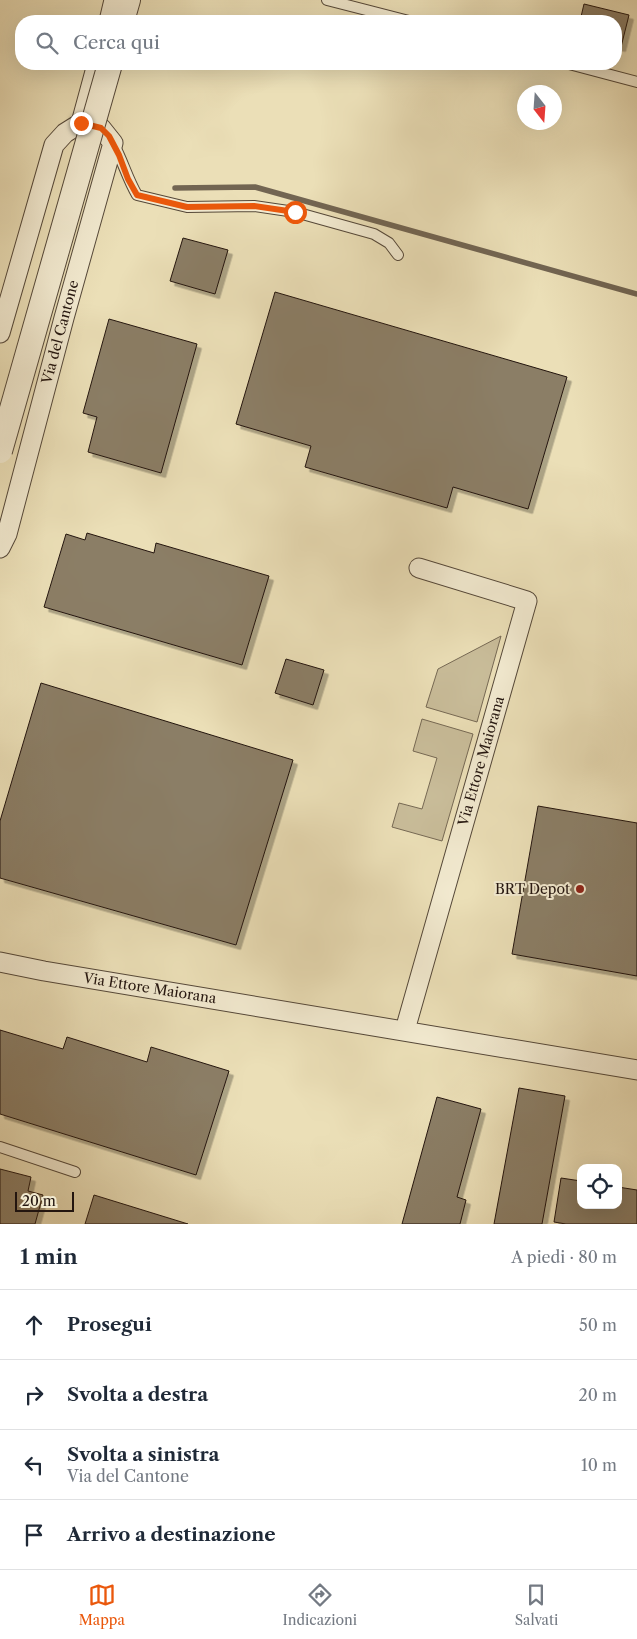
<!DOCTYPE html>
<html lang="it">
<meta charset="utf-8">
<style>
:root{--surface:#fff;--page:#f2f2f3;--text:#1f2937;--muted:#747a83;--line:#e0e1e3;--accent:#ea580c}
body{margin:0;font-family:"Libre Caslon Text",serif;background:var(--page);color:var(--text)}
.controls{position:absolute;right:15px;bottom:15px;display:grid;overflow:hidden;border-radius:10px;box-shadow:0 5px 20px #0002}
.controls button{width:45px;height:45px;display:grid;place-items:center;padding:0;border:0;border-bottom:1px solid var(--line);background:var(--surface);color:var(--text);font:25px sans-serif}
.compass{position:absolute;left:517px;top:85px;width:45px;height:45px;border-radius:50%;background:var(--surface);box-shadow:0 5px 20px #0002;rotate:163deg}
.scale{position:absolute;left:15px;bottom:12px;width:59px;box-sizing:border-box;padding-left:5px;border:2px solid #23150f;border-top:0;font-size:14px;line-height:18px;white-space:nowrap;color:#23150f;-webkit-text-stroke:4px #f2ead0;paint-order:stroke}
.stop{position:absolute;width:15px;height:15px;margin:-11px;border:4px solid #ea580c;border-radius:50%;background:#fff}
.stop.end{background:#ea580c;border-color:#fff;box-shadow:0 1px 5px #0008}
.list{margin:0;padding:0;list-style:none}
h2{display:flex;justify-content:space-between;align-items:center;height:65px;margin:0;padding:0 20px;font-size:21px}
h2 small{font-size:16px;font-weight:400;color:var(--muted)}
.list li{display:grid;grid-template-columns:32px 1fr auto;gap:15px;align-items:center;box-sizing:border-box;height:70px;padding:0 20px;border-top:1px solid var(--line)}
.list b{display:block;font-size:19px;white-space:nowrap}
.list p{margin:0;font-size:16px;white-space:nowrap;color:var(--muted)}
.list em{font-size:16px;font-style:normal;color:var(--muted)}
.icon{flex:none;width:28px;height:28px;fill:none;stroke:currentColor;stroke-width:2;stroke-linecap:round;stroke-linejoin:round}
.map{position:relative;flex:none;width:637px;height:1224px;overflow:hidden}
.search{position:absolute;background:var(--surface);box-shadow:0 5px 20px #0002;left:15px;right:15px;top:15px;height:55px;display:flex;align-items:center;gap:12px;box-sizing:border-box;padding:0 18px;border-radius:20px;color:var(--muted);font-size:19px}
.sheet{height:345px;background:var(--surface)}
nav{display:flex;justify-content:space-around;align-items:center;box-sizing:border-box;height:70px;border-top:1px solid var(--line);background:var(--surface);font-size:14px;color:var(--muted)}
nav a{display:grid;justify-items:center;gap:2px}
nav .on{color:var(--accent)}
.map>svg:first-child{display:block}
.green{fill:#c9bd9a;stroke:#766954}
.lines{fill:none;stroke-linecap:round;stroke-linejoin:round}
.stream{stroke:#726552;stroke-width:5.5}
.building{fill:#8b7e66;stroke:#23150f;filter:url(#shadow)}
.service-casing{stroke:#554839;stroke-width:12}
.minor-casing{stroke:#554839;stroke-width:21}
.tertiary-casing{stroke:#554839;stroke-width:26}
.service{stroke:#f2ead0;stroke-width:10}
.minor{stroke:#f2ead0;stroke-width:19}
.tertiary{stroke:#f2ead0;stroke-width:24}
.tertiary-bridge-casing{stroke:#554839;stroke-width:26;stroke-linecap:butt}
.tertiary-bridge{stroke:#f2ead0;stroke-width:24}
.route{stroke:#ea580c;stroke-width:6}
.poi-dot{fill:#8f2418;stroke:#f2ead0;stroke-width:2}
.labels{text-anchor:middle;stroke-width:4;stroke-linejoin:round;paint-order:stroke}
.street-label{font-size:14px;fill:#23150f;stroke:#f2ead0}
.poi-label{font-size:14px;fill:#23150f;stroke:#f2ead0;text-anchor:end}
</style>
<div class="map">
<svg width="637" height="1224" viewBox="0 0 637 1224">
<defs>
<filter id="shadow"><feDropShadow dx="4.5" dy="4.5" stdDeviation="0" flood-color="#0004"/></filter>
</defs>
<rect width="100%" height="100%" fill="#ebdfb7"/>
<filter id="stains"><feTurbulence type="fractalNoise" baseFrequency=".004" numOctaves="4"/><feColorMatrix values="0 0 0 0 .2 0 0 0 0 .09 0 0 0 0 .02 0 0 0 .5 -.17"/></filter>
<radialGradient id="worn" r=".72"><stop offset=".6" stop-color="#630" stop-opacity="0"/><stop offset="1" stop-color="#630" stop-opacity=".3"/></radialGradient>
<path class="green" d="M501 636 477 722 426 707 438 669Z
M422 719 473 734 442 841 392 827 399 803 422 809 437 758 413 751Z"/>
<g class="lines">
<path class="stream" d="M175 188 255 187 637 294"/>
</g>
<path class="building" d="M584 4 629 15 621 47 616 46V21H580Z
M183 238 228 250 215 294 170 281Z
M275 292 567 377 528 509 453 487 447 508 305 467 311 446 236 424Z
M109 319 197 344 161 473 88 452 97 417 83 413Z
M87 533 154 553 156 543 269 576 242 665 44 607 66 534 85 540Z
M286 659 324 670 313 705 275 693Z
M41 683 293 760 236 945 0 878V821Z
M538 806 637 823V976L512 954Z
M0 1030 63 1049 67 1037 147 1062 151 1047 229 1071 196 1175 0 1114Z
M519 1088 565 1096 542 1224H494Z
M437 1097 481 1109 457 1197 466 1200 460 1224H402Z
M0 1169 31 1177 28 1191 43 1195 35 1224H0Z
M561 1178 581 1181V1205H618V1187L637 1190V1224H566L554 1222Z
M94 1195 188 1224H85Z"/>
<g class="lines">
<g class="service-casing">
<path id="service" d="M327 0 409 21
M569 64 637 82
M113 143C123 161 127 178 137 195L187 207 254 206 295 212 374 234 389 243 398 255
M0 1147 75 1172"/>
</g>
<g class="minor-casing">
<path id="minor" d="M109 21 114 0
M0 333 54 145 65 133 81 123 97 64
M0 548 7 534 64 318 113 143 101 128 81 123
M0 962 44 971 637 1070
M405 1030 527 601 419 568"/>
</g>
<g class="tertiary-casing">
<path id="tertiary" d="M122 21 128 0"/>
</g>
<use href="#service" class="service"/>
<use href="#minor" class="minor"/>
<use href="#tertiary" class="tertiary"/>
<g class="tertiary-bridge-casing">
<path id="tertiary-bridge" d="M0 451 110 64"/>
</g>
<use href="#tertiary-bridge" class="tertiary-bridge"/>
</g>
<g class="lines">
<path class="route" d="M81 123 101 128 109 136 119 155 128 179 137 195 187 207 254 206 295 212"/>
</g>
<circle class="poi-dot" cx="580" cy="889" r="5"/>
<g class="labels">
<g class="street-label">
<text transform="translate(60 332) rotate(-75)" y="5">Via del Cantone</text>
<text transform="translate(481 761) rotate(-74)" y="5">Via Ettore Maiorana</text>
<text transform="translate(150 988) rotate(9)" y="5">Via Ettore Maiorana</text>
</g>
<g class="poi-label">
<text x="570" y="894">BRT Depot</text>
</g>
</g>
<rect width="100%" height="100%" filter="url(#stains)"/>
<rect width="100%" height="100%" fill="url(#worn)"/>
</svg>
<div class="controls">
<button><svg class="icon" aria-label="locate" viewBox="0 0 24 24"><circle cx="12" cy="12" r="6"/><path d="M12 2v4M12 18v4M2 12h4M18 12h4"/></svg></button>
</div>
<svg class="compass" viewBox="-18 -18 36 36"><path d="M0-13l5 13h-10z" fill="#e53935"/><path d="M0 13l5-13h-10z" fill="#747a83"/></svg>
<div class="scale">20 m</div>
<div class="stop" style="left:295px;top:212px"></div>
<div class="stop end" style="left:81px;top:123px"></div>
<div class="search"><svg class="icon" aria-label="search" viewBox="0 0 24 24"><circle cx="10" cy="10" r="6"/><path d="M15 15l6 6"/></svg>Cerca qui</div>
</div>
<section class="sheet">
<h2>1 min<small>A piedi · 80 m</small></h2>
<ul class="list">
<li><svg class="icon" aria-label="ahead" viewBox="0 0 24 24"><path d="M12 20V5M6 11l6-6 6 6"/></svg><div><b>Prosegui</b></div><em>50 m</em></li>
<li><svg class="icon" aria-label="right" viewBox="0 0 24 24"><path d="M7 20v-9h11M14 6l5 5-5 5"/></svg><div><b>Svolta a destra</b></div><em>20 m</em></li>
<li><svg class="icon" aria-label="left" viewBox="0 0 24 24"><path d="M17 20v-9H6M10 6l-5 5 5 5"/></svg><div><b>Svolta a sinistra</b><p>Via del Cantone</p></div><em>10 m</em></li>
<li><svg class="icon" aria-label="arrive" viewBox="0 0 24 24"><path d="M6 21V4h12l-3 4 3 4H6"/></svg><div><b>Arrivo a destinazione</b></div></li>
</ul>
</section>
<nav>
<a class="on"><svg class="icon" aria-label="map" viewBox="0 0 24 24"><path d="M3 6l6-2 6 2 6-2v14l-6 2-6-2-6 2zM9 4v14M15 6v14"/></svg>Mappa</a>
<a><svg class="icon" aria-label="directions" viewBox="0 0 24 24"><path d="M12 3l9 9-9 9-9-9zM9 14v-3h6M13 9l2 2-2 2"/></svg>Indicazioni</a>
<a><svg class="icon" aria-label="saved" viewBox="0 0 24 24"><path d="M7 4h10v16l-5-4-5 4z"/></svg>Salvati</a>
</nav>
